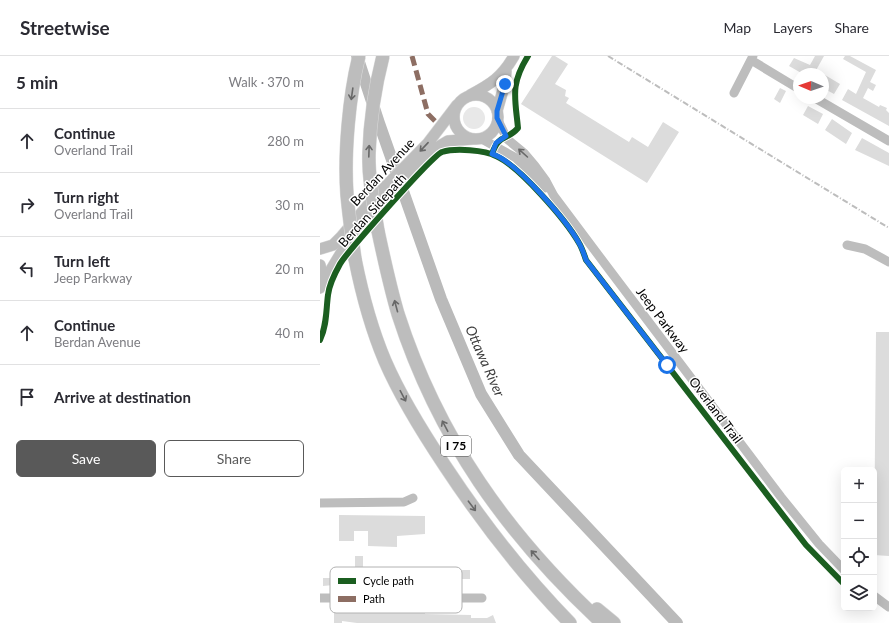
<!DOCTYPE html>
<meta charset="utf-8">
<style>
:root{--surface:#fff;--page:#f7f7f7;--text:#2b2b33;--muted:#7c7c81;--line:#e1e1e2;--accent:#595959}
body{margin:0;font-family:Lato,sans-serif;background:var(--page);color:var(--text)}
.controls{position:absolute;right:12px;bottom:12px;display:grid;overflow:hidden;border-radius:6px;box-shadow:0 4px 16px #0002}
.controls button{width:36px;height:36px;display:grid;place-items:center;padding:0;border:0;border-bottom:1px solid var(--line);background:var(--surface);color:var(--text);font:20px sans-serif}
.compass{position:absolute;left:473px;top:12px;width:36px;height:36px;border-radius:50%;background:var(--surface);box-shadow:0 4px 16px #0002;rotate:272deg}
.stop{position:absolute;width:12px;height:12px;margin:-9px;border:3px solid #1a73e8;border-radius:50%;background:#fff}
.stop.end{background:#1a73e8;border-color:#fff;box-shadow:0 1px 4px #0008}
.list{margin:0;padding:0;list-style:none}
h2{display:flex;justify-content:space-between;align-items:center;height:52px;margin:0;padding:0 16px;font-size:17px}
h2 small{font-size:13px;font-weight:400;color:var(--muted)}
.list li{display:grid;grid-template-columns:26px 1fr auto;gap:12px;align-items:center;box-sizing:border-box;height:64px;padding:0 16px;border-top:1px solid var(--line)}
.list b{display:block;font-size:15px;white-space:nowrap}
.list p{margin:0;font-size:13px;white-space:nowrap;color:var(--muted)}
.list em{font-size:13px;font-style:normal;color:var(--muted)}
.actions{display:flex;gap:8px;padding:12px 16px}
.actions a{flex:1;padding:9px 0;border:1px solid var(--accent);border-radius:6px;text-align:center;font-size:14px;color:var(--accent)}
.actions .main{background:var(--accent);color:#fff}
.icon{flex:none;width:22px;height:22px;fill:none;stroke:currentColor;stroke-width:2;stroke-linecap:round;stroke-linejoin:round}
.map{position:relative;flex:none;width:569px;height:567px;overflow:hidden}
header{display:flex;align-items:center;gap:24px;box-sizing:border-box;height:56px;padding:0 20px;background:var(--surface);border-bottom:1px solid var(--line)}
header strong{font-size:19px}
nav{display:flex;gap:22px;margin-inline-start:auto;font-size:14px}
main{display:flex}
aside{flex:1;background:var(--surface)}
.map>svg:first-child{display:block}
.green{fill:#e8e8e8}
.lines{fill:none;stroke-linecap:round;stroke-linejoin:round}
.river{stroke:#bababa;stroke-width:12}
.building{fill:#dcdcdc}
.major-casing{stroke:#dbdbdb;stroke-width:12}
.highway-casing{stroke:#dbdbdb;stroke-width:14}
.minor{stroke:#bdbdbd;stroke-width:9}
.major{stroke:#bdbdbd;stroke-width:11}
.highway{stroke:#bdbdbd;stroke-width:13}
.rail{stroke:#bdbdbd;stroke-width:2;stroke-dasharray:6 2 1 2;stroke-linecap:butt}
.highway-bridge-casing{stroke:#dbdbdb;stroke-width:14;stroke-linecap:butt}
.highway-bridge{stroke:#bdbdbd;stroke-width:13}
.quiet{stroke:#8d6e63;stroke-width:5;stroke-dasharray:10 5;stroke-linecap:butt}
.cycleway-casing{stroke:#fff;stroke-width:8}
.cycleway{stroke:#1b5e20;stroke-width:6}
.oneway{stroke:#686868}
.route{stroke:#1a73e8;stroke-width:5}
.labels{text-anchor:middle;stroke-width:3;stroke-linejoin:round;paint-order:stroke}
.shield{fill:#fff;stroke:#4c4c4c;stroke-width:1}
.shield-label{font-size:12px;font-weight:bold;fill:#000}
.street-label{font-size:13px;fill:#000;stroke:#fff}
.water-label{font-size:14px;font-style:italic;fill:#3e3e3e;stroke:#fff}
.key{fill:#fff;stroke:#b2b2b2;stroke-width:1}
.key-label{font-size:11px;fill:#000}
</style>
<header>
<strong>Streetwise</strong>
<nav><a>Map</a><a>Layers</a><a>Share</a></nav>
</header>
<main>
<aside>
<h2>5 min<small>Walk · 370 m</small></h2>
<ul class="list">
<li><svg class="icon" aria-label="ahead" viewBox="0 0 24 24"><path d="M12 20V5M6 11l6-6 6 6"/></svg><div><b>Continue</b><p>Overland Trail</p></div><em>280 m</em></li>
<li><svg class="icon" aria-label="right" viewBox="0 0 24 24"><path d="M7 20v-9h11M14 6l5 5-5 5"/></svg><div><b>Turn right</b><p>Overland Trail</p></div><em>30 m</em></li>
<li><svg class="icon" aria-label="left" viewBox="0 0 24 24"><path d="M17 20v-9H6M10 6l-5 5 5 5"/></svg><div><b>Turn left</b><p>Jeep Parkway</p></div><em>20 m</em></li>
<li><svg class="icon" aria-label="ahead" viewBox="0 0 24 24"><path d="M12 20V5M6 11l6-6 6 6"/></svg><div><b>Continue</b><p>Berdan Avenue</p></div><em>40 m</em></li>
<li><svg class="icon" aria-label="arrive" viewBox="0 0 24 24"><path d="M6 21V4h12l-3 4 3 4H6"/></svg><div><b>Arrive at destination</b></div></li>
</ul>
<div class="actions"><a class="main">Save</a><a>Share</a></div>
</aside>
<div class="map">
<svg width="569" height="567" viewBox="0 0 569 567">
<rect width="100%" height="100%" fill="#fff"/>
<path class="green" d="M143 62a11 11 0 1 1 22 0a11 11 0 1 1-22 0Z"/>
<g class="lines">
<path class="river" d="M37 0 59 67 121 243 161 338 199 399 357 567"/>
</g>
<path class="building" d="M232 0H235L248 8 235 28 246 34 245 40 249 42 246 47 309 86 312 81 328 91 343 66 359 76 327 127 201 48Z
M495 0H504L494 18H483L469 10 474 2 490 9Z
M525 0H530L556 14 550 26 556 29 553 35 548 32 543 42 559 51 560 49 567 52 566 54 569 57V70L522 44 528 33 536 38 546 16 523 3Z
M505 19 520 28 514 38 503 32V23Z
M460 32 466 35 460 47 454 43Z
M488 50 503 58 498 68 483 59Z
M512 63 532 77 526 88 505 74Z
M542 82 569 97V110L535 94Z
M556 276H569V500L554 499Z
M19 459 105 460V478L77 480V491L48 490V475H34V485H19Z
M35 500H43V513L57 514V516H80V528L62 529V527L45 526 3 530V522H13V518H35Z
M117 513V517H142V514H150V523H138V527L117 526V531H110V527H98V514Z
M14 555 105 556V558L151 559V562H167L173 559 176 567H37L22 565V567H14Z"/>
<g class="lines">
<g class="major-casing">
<path id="major" d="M150 39C171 28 182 21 194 0
M134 61a22 22 0 1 1 44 0a22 22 0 1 1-44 0Z
M177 55 185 27 186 15
M0 193 13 189 21 181 54 142 108 87 137 49
M0 209 2 218 1 227
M0 232 21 197 113 94 128 85 153 83"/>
</g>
<g class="highway-casing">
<path id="highway" d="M58 175C64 203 70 231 78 258 118 382 187 479 282 567
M35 203C42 238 51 272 65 305 81 342 103 377 125 410 162 466 203 519 250 567
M277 553 294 567"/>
</g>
<path class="minor" d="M431 4 479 33
M414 37 433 0
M495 42 569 85
M177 62 187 83 204 97 215 110 226 125 234 140 288 212 461 441 499 488 524 514
M160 82 196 102 225 132
M527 189 545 193 569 206
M0 447 84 446 93 442
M554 540 569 551
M0 542H162"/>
<use href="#major" class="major"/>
<use href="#highway" class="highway"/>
<path class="rail" d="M288 0 569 172"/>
<g class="highway-bridge-casing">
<path id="highway-bridge" d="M58 175C54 150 48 123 49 97 50 64 55 31 63 0
M35 203C32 182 29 160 27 139 24 98 29 40 39 0"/>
</g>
<use href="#highway-bridge" class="highway-bridge"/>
<path class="quiet" d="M92 0 108 58 115 65"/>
<g class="cycleway-casing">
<path id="cycleway" d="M172 98C179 77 187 85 198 72 195 41 190 29 208 0
M0 284C7 269 6 254 8 239 9 229 15 217 20 208 27 196 112 100 122 96 135 92 165 94 176 100 199 110 246 164 259 187 262 192 264 198 266 204L486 489 524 528"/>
</g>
<use href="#cycleway" class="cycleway"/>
</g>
<defs><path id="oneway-shaft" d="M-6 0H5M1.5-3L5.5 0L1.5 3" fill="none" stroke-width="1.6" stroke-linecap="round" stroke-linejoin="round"/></defs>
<g class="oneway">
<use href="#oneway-shaft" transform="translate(32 38) rotate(98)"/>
<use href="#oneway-shaft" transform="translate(104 91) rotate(133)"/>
<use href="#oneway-shaft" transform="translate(49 95) rotate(-88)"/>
<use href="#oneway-shaft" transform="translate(203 97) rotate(-138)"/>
<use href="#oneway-shaft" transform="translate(76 250) rotate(-105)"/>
<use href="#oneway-shaft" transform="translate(83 340) rotate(62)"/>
<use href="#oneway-shaft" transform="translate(125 370) rotate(-118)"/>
<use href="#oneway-shaft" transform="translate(152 450) rotate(53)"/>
<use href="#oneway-shaft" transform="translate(215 499) rotate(-132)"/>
</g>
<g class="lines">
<path class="route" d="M185 28 177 55V62L186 80 176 87 172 98C195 104 247 165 259 187 262 192 264 198 266 204L347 309"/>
</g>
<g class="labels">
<rect class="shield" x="121" y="380" width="30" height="20" rx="3"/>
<g class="shield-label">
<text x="136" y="394">I 75</text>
</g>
<g class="street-label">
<text transform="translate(62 116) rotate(-47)" y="5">Berdan Avenue</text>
<text transform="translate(52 154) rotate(-48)" y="5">Berdan Sidepath</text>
<text transform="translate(343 264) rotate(53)" y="5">Jeep Parkway</text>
<text transform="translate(396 354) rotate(53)" y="5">Overland Trail</text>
</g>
<g class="water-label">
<text transform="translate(165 305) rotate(66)" y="5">Ottawa River</text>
</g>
</g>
<rect x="10" y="511" width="132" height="46" rx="6" class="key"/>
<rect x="18" y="522" width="18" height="6" fill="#1b5e20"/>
<rect x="18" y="540" width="18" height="6" fill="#8d6e63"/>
<g class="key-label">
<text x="43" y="529">Cycle path</text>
<text x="43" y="547">Path</text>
</g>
</svg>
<div class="controls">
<button>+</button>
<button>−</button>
<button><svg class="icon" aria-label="locate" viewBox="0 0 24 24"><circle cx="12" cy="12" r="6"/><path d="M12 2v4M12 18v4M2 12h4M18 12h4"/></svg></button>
<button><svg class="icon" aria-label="layers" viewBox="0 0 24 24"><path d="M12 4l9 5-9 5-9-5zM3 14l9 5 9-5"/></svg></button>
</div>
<svg class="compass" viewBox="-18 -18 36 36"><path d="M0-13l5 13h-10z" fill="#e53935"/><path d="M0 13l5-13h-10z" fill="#7c7c81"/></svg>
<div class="stop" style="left:347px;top:309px"></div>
<div class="stop end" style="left:185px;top:28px"></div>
</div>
</main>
